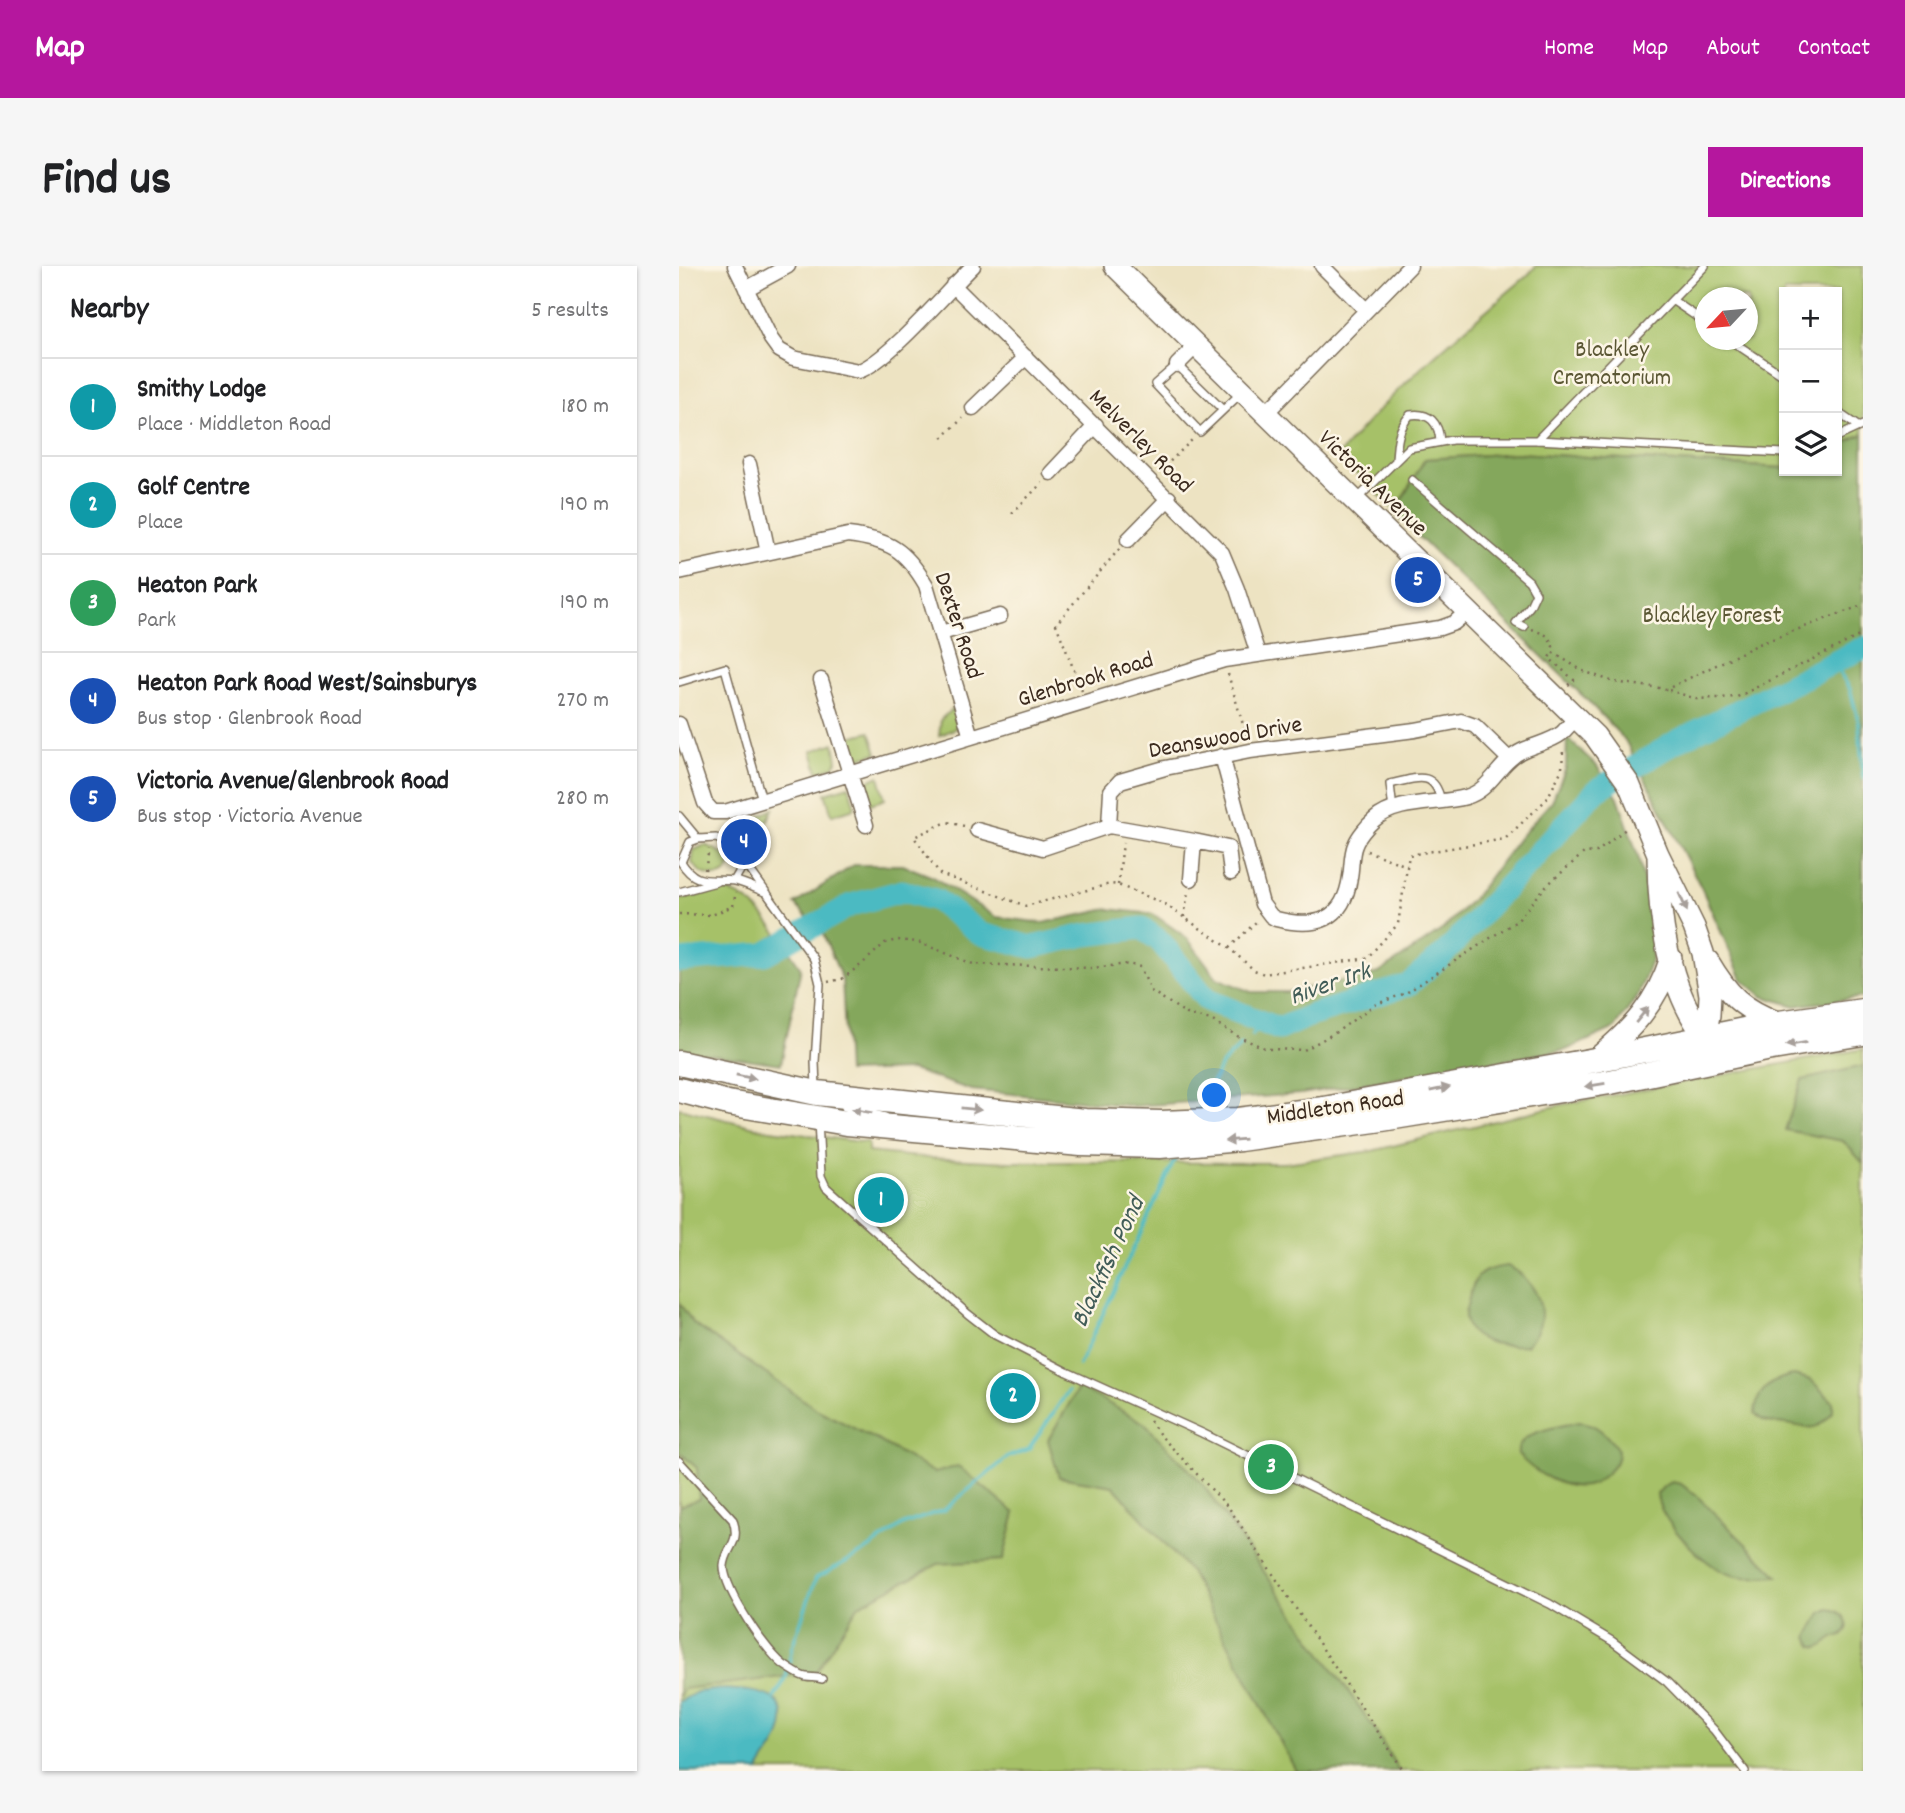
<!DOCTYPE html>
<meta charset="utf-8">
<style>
:root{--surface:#fff;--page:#f6f6f6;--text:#202124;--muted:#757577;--line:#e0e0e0;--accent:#b5179e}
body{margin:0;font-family:Dekko,sans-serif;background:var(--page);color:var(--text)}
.controls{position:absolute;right:21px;top:21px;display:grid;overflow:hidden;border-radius:0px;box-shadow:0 2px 5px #0004}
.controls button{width:63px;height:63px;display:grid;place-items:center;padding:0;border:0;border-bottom:2px solid var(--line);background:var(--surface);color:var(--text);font:35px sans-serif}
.compass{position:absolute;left:1016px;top:21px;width:63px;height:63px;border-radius:50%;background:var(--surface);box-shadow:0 2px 5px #0004;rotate:244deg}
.you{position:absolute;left:536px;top:830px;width:24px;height:24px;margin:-18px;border:5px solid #fff;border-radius:50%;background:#1a73e8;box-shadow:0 0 0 10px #1a73e833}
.badge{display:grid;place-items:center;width:46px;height:46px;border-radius:50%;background:var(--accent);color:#fff;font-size:23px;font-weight:700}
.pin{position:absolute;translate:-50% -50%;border:4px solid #fff;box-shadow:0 2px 7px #0006}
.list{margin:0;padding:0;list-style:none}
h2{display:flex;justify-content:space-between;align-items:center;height:91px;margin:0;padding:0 28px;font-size:30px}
h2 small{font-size:23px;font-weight:400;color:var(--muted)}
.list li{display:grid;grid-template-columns:46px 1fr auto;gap:21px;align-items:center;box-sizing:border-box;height:98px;padding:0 28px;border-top:2px solid var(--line)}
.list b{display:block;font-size:26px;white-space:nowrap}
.list p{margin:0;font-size:23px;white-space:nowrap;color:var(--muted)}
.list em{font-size:23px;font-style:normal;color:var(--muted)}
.icon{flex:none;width:38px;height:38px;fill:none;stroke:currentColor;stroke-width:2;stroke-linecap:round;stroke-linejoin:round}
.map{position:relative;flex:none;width:1184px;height:1505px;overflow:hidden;border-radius:0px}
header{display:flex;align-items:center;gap:42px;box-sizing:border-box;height:98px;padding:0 35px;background:var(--accent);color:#fff}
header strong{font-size:33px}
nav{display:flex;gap:38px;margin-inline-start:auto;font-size:24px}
.intro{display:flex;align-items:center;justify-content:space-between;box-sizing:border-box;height:168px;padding:0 42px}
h1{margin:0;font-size:49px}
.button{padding:18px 32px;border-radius:0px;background:var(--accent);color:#fff;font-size:24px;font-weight:700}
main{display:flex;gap:42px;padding:0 42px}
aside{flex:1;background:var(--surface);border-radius:0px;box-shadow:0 2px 5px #0004}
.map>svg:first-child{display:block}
.green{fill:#a6c168;stroke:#707643;stroke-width:2;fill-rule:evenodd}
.forest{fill:#84a75c;stroke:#60683d;stroke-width:2}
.water{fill:#4bbac2;stroke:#437270;stroke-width:2}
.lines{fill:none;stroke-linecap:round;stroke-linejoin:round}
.stream{stroke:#4bbac2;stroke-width:3.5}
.river{stroke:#4bbac2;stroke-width:23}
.lane-casing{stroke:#796b57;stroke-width:10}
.street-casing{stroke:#796b57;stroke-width:17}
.primary-casing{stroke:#796b57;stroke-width:24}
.highway-casing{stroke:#796b57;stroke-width:27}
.path{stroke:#796b57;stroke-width:2.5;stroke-dasharray:2 5;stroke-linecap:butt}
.lane{stroke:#fff;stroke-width:7}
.street{stroke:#fff;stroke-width:14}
.primary{stroke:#fff;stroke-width:21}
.highway{stroke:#fff;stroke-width:24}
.oneway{fill:#a79f9a}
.labels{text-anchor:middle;stroke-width:5;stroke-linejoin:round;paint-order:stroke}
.park-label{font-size:24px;fill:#5b5734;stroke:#fcf5e5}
.street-label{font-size:24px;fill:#3b2a1e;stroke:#fcf5e5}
.water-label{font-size:26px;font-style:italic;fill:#415c57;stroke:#fcf5e5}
</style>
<header>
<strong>Map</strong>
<nav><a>Home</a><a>Map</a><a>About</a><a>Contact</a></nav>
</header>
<div class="intro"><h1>Find us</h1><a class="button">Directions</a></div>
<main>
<aside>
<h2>Nearby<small>5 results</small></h2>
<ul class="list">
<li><span class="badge" style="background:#0f9aa8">1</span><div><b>Smithy Lodge</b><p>Place · Middleton Road</p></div><em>180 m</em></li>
<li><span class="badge" style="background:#0f9aa8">2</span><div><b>Golf Centre</b><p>Place</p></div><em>190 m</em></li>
<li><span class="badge" style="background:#2e9e5b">3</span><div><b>Heaton Park</b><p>Park</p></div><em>190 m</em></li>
<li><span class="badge" style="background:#1a4fb4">4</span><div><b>Heaton Park Road West/Sainsburys</b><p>Bus stop · Glenbrook Road</p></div><em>270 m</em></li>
<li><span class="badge" style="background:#1a4fb4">5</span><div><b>Victoria Avenue/Glenbrook Road</b><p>Bus stop · Victoria Avenue</p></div><em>280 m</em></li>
</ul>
</aside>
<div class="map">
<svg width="1184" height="1505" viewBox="0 0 1184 1505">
<rect width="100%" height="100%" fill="#fcf5e5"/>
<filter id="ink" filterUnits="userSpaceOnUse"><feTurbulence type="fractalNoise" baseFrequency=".0143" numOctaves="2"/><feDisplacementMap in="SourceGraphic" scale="14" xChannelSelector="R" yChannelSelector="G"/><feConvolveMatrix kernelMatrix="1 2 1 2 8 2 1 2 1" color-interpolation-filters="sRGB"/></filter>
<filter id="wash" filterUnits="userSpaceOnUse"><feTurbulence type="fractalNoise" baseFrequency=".00686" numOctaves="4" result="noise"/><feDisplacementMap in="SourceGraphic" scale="28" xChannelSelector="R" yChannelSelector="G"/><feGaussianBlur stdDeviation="1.57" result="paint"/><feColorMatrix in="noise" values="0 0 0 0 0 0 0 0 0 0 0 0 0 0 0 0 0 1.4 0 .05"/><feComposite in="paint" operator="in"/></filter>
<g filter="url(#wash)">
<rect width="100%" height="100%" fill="#ede3c2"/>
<path class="green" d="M857 0H1184V168L1158 180V26H1105V202L838 187 746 193 716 244 659 190C715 122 781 66 848 10ZM1027 32H1069V74H1027Z
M277 440 281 453 277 462 260 470 262 453Z
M191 466 198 487 179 493 171 486 167 472Z
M155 477 158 495 154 501 139 506 133 485Z
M200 510 206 533 186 540 180 519Z
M170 520 176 542 153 549 146 527Z
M94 543 76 583 67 568 68 557Z
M26 579C79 598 34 627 13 597L15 584Z
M40 624C68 627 83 647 99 668L81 679 0 686V634Z
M1184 783V1505H0V842L84 863 189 877V886L249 892 331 896 606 897 693 885 881 839Z"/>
<path class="forest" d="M1184 168V731L1116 740 1083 730 1063 713 1023 623 946 474 908 434 715 247 746 193 838 187 1105 202V205H1158V180Z
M888 472 917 499 939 531 959 590 976 660 972 695 959 729 936 762 887 784 622 828 456 840 292 824 233 804 168 806 163 713 145 670 116 638 175 599H224L254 611 317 651 364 657 429 643 474 648 508 672 538 712 572 726H609L700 707 764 663 797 629 841 571 873 535 887 502Z
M109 683 122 702 102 798 0 784V700L79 694Z
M1184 800V897L1164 875 1106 864 1123 814Z
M829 1000C859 1015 876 1053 847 1079 827 1080 789 1079 786 1052 785 1047 788 1041 789 1036 795 1010 800 1003 829 1000Z
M0 1037 15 1058 139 1144 200 1175 256 1207 279 1200 336 1247 324 1294 259 1298 180 1339 136 1407 5 1423 0 1431V1240L20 1233 18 1202 0 1186Z
M1115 1109 1132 1114 1154 1136V1146C1137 1167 1131 1162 1108 1158 1094 1156 1087 1159 1076 1148 1077 1124 1093 1113 1115 1109Z
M400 1121 465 1157 522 1216 695 1462 720 1505H617L511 1306 434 1220 380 1211 369 1174Z
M899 1156C917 1156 929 1170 939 1184 939 1195 935 1201 927 1208 923 1211 918 1216 914 1218 890 1228 853 1206 839 1188 836 1165 881 1161 899 1156Z
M993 1216 1002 1218 1019 1231 1099 1310C1082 1310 1066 1314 1050 1308 1025 1300 980 1254 978 1228L985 1220Z
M1150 1343C1161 1344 1175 1356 1165 1368 1158 1375 1161 1367 1153 1373 1147 1377 1148 1379 1139 1382L1133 1380 1129 1371 1142 1347Z"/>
<path class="water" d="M43 1423C75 1425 118 1425 100 1471 96 1483 85 1493 80 1505H0V1436L18 1426Z"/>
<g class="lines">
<path class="stream" d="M1155 397 1171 423 1180 457 1184 512
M573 769 585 757
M519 846 542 799 562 779
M400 1099 498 889
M95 1432 107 1412 113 1381 137 1312 183 1287 225 1258 265 1244 329 1191 350 1183 389 1125"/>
<path class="river" d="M0 695 86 688 172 639 223 625 257 634 302 668 353 681 407 669 463 662 481 675 528 734 600 763 630 750 729 719 765 688 918 524 998 475 1184 382"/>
</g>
</g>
<g filter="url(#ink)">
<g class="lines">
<g class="lane-casing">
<path id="lane" d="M993 34 1027 57
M1051 74 1105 110
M544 144 498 99 476 118 521 166 561 128
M1158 146 1180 161
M1158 171 1184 159
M858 174 1026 0
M717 194C718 176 719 163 731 149 751 146 760 157 761 176
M733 214 850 315 857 327 851 340 837 357 845 361
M677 234 730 182 773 174H858L1105 187
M0 416 46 402 83 534
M714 544 711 518C736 513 755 502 762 535
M0 550 19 573
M55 615 62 603 60 590
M0 626 37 616
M88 627C78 623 66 617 56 615 30 612 18 621 2 596L11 576 19 573 37 572 53 579 135 693 141 718 136 796 137 822
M166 841 206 851
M139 855 142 910 147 921 289 1048 316 1069 388 1106 523 1167 871 1338 933 1375 988 1416 1035 1464 1066 1505
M0 1195 54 1254C62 1278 47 1280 45 1300 44 1322 89 1390 108 1401 113 1404 121 1410 127 1411 133 1412 137 1411 143 1413"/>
</g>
<g class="street-casing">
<path id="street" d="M56 0 92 73 100 84 114 92 180 105C209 95 268 25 294 0
M643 0 687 44
M274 19 543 287 558 323 579 388
M67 23 109 0
M498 99 517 80
M294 142 347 91
M587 147 731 0
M70 198 89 286
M372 207 417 159
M449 274 490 232
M0 306 169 269C210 274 226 283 247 319L292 471
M262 367 321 350
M142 414 187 559
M0 458 26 537 34 546H46L545 394 761 362 775 357 789 345
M543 490 583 638 592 650 597 653C637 663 665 655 671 611 673 601 672 588 676 579 679 571 688 560 695 554 719 533 758 539 787 531 808 525 816 506 831 493 845 479 868 479 883 467 888 462 893 456 898 451
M430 560 515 575 512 613
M298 564 364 582 430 560 432 525 441 515 486 502 571 485 736 464 782 455 796 460 830 493
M515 575 549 582 552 607"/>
</g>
<g class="primary-casing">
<path id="primary" d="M436 0 916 470 950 518 979 588 1015 661 1024 687 1031 729 1030 749 1026 771 1014 782
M979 590C979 649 989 723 1026 771
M1029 695C1049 729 1063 743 1100 757
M916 794C953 763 977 739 992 692"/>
</g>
<g class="highway-casing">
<path id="highway" d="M0 797 138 827 406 855 482 857 559 854 645 843 916 794 1100 757 1184 745
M0 824 49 837 168 857 402 878 481 880 561 873 703 853 931 816 1087 783 1184 767"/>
</g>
<path class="path" d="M263 172 284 152
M481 205 514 173
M333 247 363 217
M853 363 869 370 874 380 873 386
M549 408 568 472
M889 419 895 414 870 392 873 386 904 405 935 416 988 423 1080 378 1184 339
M990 424 1017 433 1058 431 1184 368
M403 425 377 358 441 282
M285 560 268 556 235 571 261 608 347 640 431 618 439 619 484 637 550 682 575 704 585 708 688 692 719 658 730 589 826 573 868 533 883 503 884 484
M688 585 728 600
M26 604 30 583
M439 619 444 577
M0 648 33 649 54 640 57 626
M505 651 509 626
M550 682 578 655
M149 716 163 713 183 698 206 677 218 674 239 676 294 698 414 702 449 698 461 701 472 725 508 748 532 754 560 771 588 783 625 784 659 765 695 739 727 727 839 654 867 620 905 587 918 586 949 561
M471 1155 481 1169 550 1242 725 1505"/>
<use href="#lane" class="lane"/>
<use href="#street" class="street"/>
<use href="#primary" class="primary"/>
<use href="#highway" class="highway"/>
</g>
<defs><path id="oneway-solid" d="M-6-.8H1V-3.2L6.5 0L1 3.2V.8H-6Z" transform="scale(1.75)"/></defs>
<g class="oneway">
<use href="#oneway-solid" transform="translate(1004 636) rotate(66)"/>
<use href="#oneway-solid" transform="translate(963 749) rotate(-51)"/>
<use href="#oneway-solid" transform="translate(1117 778) rotate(171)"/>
<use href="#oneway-solid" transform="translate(67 811) rotate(12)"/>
<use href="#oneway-solid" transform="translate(916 819) rotate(171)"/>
<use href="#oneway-solid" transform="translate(761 823) rotate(-11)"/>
<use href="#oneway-solid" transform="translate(292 843) rotate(6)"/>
<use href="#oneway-solid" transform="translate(183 845) rotate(-170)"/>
<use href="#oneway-solid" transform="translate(556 874) rotate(175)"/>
</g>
</g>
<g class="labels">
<g class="park-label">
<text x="933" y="90">Blackley<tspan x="933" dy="28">Crematorium</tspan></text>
<text x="1033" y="356">Blackley Forest</text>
</g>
<g class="street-label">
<text transform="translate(463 174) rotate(45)" y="8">Melverley Road</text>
<text transform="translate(695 216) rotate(44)" y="8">Victoria Avenue</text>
<text transform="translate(281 359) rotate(72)" y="8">Dexter Road</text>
<text transform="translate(406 412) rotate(-17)" y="8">Glenbrook Road</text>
<text transform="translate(546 470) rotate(-10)" y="8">Deanswood Drive</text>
<text transform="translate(656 840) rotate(-8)" y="8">Middleton Road</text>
</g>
<g class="water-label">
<text transform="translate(650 716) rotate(-19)" y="9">River Irk</text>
<text transform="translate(427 995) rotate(-65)" y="9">Blackfish Pond</text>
</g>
</g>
</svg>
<div class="controls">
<button>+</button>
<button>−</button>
<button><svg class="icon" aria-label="layers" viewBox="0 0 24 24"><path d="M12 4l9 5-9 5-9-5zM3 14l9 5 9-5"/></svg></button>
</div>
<svg class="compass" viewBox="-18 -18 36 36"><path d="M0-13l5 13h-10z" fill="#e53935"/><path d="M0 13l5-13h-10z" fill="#757577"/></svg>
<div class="you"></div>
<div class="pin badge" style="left:202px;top:934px;background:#0f9aa8">1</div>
<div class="pin badge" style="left:334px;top:1130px;background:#0f9aa8">2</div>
<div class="pin badge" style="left:592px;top:1201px;background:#2e9e5b">3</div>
<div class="pin badge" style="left:65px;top:576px;background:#1a4fb4">4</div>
<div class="pin badge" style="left:739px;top:314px;background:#1a4fb4">5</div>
</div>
</main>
